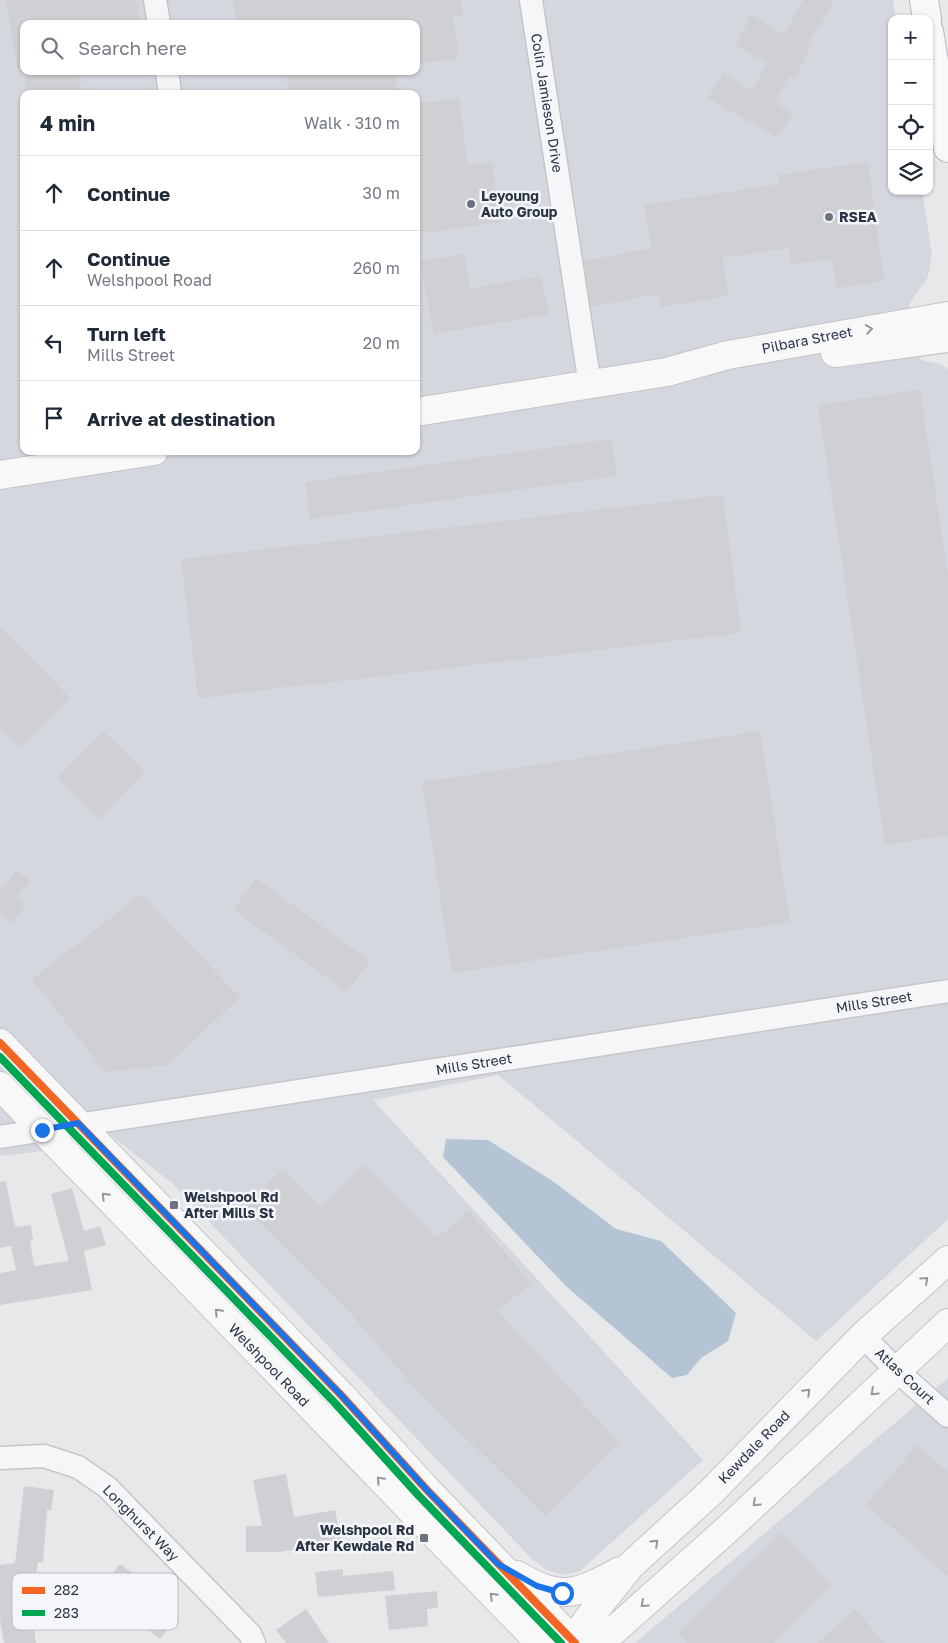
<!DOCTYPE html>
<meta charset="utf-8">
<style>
:root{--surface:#fff;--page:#f2f2f3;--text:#1f2937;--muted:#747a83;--line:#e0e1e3}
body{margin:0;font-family:"Golos Text",sans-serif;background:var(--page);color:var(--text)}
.controls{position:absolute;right:15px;top:15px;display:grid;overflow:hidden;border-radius:10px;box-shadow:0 1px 4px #0004}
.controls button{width:45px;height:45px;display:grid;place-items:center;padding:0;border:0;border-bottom:1px solid var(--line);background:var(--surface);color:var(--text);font:25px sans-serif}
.stop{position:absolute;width:15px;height:15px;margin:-11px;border:4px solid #1a73e8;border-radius:50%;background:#fff}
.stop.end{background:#1a73e8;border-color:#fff;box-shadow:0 1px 5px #0008}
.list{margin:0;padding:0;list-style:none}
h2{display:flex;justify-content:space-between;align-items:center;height:65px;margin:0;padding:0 20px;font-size:21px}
h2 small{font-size:16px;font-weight:400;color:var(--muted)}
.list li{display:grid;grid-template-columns:32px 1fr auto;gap:15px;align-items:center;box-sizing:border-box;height:75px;padding:0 20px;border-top:1px solid var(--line)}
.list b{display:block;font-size:19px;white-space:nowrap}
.list p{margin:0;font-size:16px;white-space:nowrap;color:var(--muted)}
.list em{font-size:16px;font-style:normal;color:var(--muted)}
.icon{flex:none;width:28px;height:28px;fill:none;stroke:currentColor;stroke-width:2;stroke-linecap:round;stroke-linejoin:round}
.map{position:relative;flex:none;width:948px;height:1643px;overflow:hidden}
.search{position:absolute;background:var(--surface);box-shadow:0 1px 4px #0004;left:20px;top:20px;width:400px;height:55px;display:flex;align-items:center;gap:12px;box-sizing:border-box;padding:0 18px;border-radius:10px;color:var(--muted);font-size:19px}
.panel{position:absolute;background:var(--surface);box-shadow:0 1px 4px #0004;left:20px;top:90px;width:400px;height:365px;border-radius:10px}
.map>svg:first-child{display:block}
.built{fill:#d4d7dd;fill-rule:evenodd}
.water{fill:#b4c4d5}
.building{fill:#ced0d3}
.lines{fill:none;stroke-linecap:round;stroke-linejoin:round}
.minor-casing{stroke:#c4c6c8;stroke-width:25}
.major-casing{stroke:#c2c5c8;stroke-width:30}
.highway-casing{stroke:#b8bbbf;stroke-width:30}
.minor{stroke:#f5f6f7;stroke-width:22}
.major{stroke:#f8f8f8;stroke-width:28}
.highway{stroke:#f8f8f8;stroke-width:28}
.bus-1-casing{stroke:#f4f6f9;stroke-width:11}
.bus-2-casing{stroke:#f4f6f9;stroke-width:11}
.bus-1{stroke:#f26522;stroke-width:8}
.bus-2{stroke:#00a651;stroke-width:8}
.oneway{stroke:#92969e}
.route{stroke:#1a73e8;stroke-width:6}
.poi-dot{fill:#6c737f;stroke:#f4f6f9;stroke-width:2}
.labels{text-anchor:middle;stroke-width:5;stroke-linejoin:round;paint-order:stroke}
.street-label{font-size:14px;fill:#2b3445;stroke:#f4f6f9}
.poi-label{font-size:14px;font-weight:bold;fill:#2b3445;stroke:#f4f6f9;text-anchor:start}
.key{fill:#f4f6f9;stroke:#b8bcc3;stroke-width:1}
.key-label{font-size:14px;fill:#2b3445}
</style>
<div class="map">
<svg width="948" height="1643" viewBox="0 0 948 1643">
<rect width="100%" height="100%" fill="#e6e8ea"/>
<path class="built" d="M0 0H893L896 19H892V191H922L932 255 928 277 909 304 921 360 940 364 948 369V1219L816 1341 498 1075 373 1100 703 1460 580 1571 562 1575 547 1570 533 1560 172 1183 108 1133 43 1151 0 1156ZM24 24H416V71H24ZM24 94H416V451H24Z
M948 1378V1643H635Z"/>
<path class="water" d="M446 1139 488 1140 554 1182 616 1229 661 1241 736 1313 728 1341 701 1358 687 1375 672 1378 566 1286 443 1157Z"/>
<path class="building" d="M6 0H136L140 24H24V68L17 69Z
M233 0H461L463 15 453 17 459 58 416 64V24H237Z
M804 0H834L807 47 810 49 796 77 791 75 775 103 793 113 778 138 708 98 723 73 752 90 768 63 735 46 745 28 749 14 784 34Z
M26 71H77L83 94H24Z
M286 71H395L398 94H289Z
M459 98 468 165 492 162 500 222 416 234V104Z
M868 162 884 281 837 288 832 259 791 264 789 248 722 258 728 296 661 307 659 294 591 307 584 261 651 248 644 205 779 184 778 175Z
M464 254 470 289 541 276 549 314 434 334 420 261Z
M920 390 948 575V835L885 845 818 405Z
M611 439 617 476 310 519 305 482Z
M723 495 741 633 198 698 181 559Z
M0 627 70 698 21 748 0 728Z
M103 731 145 772 99 820 57 778Z
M760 731 790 922 452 973 422 782Z
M17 870 30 881 16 897 26 905 11 923 0 913V891Z
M256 878 370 961 347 992 233 910Z
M141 894 240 997 168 1065 105 1072 32 979Z
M364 1165 437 1238 469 1211 531 1283 498 1311 619 1442 545 1516 412 1385 350 1313 244 1207 283 1169 321 1207Z
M6 1181 15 1227 31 1225 33 1240 30 1241 34 1266 69 1261 51 1194 72 1188 84 1231 100 1226 106 1245 84 1251 92 1290 0 1305V1273L16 1270 11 1246 0 1248V1182Z
M917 1445 948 1472V1576L866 1505Z
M286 1474 294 1517 335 1510 341 1541 280 1552H246V1526H262L253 1480Z
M24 1486 54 1490 51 1511 47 1510 43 1562H38L27 1622 33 1621 36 1643H4L0 1619V1565L15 1563Z
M781 1533 832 1586 773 1643H687L678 1633Z
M120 1564 142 1580 134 1590 173 1622 160 1639 100 1590Z
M343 1569V1576L393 1571 395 1590 318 1597 315 1572Z
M437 1591 438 1608 427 1609 428 1626 389 1630 385 1596Z
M306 1609 329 1643H286L276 1630Z
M855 1609 884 1643H817Z"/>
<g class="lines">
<g class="minor-casing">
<path id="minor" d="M155 0 159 24
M531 0 590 385
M167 71 170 94
M0 1137 948 991
M863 1336 897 1371 948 1416
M0 1458 44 1456 78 1467 107 1487 250 1634 254 1643"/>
</g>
<g class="major-casing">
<path id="major" d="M835 353 948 338
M416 412 667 372 728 355 948 316
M0 475 154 451
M0 1043 341 1395 426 1489 575 1643
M0 1086 540 1643
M517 1575C562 1602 577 1594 620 1571
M572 1643 588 1619 630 1566 711 1492 863 1336 948 1260
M600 1643 732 1525 948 1323"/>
</g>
<g class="highway-casing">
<path id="highway" d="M924 0 927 19
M929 31 948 148"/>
</g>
<use href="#minor" class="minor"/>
<use href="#major" class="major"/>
<use href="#highway" class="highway"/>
<g class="bus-1-casing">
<path id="bus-1" d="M0 1043 341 1395 426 1489 575 1643"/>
</g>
<g class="bus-2-casing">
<path id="bus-2" d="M0 1057 334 1402 419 1496 561 1643"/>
</g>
<use href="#bus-1" class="bus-1"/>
<use href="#bus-2" class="bus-2"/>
</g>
<defs><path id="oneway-chevron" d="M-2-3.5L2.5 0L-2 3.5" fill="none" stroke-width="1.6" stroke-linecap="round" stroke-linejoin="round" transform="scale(1.25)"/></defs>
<g class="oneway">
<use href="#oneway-chevron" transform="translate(869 329) rotate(-9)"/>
<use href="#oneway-chevron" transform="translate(105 1196) rotate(-134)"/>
<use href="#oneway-chevron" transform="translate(925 1280) rotate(-42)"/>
<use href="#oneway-chevron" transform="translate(218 1312) rotate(-134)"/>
<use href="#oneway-chevron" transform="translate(807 1392) rotate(-45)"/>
<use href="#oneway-chevron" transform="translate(874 1392) rotate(137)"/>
<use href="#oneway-chevron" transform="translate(380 1480) rotate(-134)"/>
<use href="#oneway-chevron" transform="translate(756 1503) rotate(137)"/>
<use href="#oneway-chevron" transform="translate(655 1543) rotate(-43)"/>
<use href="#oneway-chevron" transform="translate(493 1596) rotate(-135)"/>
<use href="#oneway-chevron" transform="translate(644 1604) rotate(138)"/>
</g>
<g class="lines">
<path class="route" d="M42 1130 78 1123 341 1395 426 1489 498 1564 537 1586 562 1593"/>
</g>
<g class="poi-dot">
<circle cx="471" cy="204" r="5"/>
<circle cx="829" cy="217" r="5"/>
<rect x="169" y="1200" width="10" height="10" rx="2.5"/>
<rect x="419" y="1533" width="10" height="10" rx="2.5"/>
</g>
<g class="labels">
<g class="street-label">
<text transform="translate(547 103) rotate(81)" y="5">Colin Jamieson Drive</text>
<text transform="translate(807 340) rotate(-11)" y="5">Pilbara Street</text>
<text transform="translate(874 1002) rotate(-9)" y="5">Mills Street</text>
<text transform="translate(474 1064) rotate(-9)" y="5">Mills Street</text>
<text transform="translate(269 1365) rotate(46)" y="5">Welshpool Road</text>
<text transform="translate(905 1376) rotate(43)" y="5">Atlas Court</text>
<text transform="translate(754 1447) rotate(-46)" y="5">Kewdale Road</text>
<text transform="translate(141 1523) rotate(45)" y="5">Longhurst Way</text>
</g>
<g class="poi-label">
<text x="481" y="201">Leyoung<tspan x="481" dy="16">Auto Group</tspan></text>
<text x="839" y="222">RSEA</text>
<text x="184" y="1202">Welshpool Rd<tspan x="184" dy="16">After Mills St</tspan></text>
<text x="414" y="1535" text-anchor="end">Welshpool Rd<tspan x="414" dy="16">After Kewdale Rd</tspan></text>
</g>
</g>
<rect x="12" y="1573" width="166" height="57" rx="8" class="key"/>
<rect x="22" y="1587" width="23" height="7" fill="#f26522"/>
<rect x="22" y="1610" width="23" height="6" fill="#00a651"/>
<g class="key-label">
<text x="54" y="1595">282</text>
<text x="54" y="1618">283</text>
</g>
</svg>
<div class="controls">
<button>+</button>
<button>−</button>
<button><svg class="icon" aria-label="locate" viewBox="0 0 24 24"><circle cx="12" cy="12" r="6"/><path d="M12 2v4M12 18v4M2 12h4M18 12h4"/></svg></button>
<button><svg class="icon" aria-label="layers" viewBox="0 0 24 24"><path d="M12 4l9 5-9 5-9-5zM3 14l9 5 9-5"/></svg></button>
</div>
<div class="stop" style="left:562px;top:1593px"></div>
<div class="stop end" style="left:42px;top:1130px"></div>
<div class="search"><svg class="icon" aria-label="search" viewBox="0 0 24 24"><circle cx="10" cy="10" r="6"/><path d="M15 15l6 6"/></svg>Search here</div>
<section class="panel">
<h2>4 min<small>Walk · 310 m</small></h2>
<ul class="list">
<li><svg class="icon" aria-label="ahead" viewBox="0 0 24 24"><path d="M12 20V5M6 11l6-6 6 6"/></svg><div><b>Continue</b></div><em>30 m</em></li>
<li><svg class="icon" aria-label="ahead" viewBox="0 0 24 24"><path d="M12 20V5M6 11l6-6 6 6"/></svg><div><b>Continue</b><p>Welshpool Road</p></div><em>260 m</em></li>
<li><svg class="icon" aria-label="left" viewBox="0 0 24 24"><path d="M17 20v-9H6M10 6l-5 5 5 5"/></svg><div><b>Turn left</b><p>Mills Street</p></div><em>20 m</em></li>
<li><svg class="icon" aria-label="arrive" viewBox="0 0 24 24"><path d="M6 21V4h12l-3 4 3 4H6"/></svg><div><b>Arrive at destination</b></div></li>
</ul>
</section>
</div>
